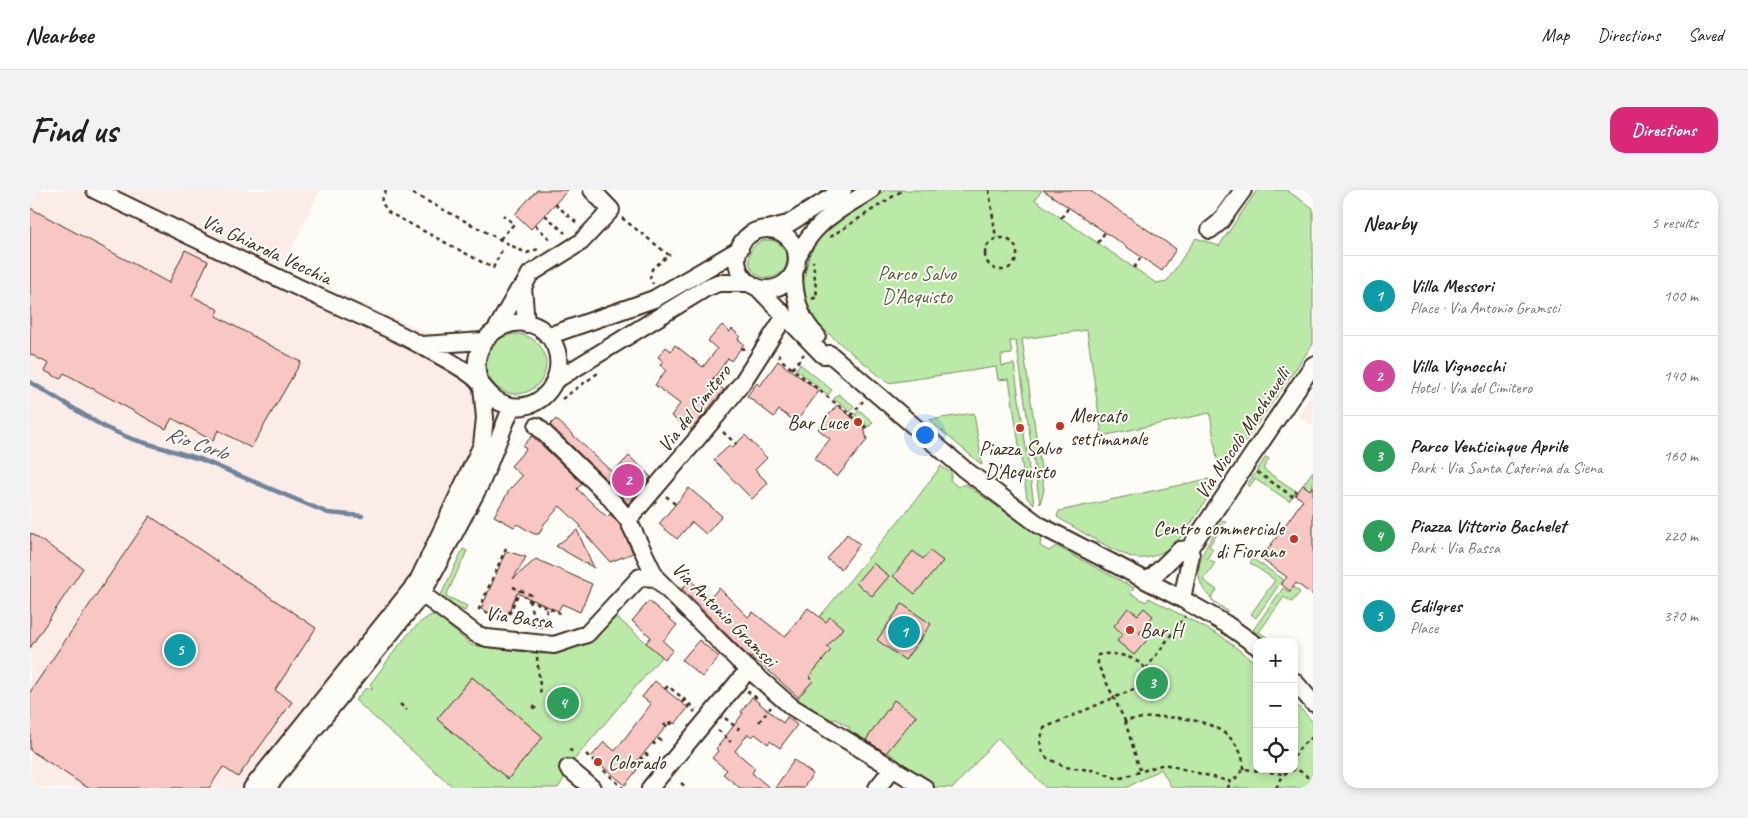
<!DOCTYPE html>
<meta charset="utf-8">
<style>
:root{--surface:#fff;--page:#f2f2f2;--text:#222;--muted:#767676;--line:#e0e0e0;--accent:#db2777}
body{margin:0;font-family:Caveat,sans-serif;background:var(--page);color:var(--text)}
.controls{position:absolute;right:15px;bottom:15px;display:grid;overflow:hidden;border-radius:10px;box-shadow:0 2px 8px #0003}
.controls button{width:45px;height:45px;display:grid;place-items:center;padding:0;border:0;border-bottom:1px solid var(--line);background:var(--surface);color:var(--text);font:25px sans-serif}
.you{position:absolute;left:894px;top:244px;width:18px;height:18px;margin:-12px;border:4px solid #fff;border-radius:50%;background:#1a73e8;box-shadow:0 0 0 8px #1a73e833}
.badge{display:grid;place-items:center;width:32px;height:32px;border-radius:50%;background:var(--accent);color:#fff;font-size:16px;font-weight:700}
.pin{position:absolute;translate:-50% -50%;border:2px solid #fff;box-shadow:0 1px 5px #0006}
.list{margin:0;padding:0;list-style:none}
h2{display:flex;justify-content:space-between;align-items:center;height:65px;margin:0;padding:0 20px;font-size:21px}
h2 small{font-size:16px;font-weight:400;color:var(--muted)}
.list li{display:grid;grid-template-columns:32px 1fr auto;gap:15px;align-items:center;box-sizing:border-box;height:80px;padding:0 20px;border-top:1px solid var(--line)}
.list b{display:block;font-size:19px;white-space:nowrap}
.list p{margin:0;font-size:16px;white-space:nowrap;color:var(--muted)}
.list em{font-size:16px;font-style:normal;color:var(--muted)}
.icon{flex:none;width:28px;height:28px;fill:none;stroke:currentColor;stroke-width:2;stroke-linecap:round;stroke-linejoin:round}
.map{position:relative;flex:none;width:1283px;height:598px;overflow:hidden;border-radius:15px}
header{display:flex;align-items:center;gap:30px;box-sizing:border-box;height:70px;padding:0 25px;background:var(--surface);border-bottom:1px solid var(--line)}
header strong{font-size:24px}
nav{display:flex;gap:28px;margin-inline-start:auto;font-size:18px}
.intro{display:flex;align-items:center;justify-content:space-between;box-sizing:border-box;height:120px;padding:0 30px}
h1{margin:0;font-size:35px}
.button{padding:12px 22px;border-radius:15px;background:var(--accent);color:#fff;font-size:18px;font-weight:700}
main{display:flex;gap:30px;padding:0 30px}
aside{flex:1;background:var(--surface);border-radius:15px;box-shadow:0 2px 8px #0003}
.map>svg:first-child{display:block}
.built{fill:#fcece8}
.green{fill:#bae9a8;stroke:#7a8a63;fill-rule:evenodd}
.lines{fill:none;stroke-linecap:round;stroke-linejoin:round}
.stream{stroke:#70859b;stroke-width:4.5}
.building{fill:#f8c7c4;stroke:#3b2a1e}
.minor-casing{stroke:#3b2a1e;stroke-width:20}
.path{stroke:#3b2a1e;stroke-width:2.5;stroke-dasharray:4 4;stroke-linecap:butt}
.minor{stroke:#fdfcf7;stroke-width:16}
.poi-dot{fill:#c8321e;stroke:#fdfcf7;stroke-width:2}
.labels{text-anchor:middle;stroke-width:4;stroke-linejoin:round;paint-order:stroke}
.street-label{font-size:20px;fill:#3b2a1e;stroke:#fdfcf7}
.park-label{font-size:20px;fill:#5b5a40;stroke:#fdfcf7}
.poi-label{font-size:20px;fill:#3b2a1e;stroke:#fdfcf7;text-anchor:start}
.water-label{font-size:21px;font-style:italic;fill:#56575c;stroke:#fdfcf7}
</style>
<header>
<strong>Nearbee</strong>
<nav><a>Map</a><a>Directions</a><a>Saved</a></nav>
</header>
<div class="intro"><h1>Find us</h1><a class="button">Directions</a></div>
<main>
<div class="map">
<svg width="1283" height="598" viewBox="0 0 1283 598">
<rect width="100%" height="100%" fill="#fdfcf7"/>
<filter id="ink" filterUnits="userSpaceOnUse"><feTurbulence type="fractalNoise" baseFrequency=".02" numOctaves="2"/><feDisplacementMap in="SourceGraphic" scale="10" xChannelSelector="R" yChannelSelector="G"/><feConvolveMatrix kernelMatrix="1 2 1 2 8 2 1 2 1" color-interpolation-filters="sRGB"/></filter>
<g filter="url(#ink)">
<path class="built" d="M0 0H290L260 62 258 61 250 77 408 147 475 224 453 259 429 321 231 598H0Z
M1283 202V237L1267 225Z"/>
<path class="green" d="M855 0H1012L1005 10 1126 93 1137 91 1166 48 1189 56 1227 0H1256L1283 18V154L1198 276H1188L1180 223 1072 246 1057 140 992 149 1014 300 1010 314 986 151H980L982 164 971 165 972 176 984 174 1004 314 997 308 979 189 968 190 966 177 858 193 794 140 788 138 779 129 772 99 781 57 793 41Z
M719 69a19 19 0 1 1 38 0a19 19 0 1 1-38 0Z
M456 174a30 30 0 1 1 60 0a30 30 0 1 1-60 0Z
M770 174 802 200 798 205 766 179Z
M808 204 824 216 820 222 804 209Z
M829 220 843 232 839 237 825 225Z
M944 223 952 275 899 230Z
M1236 267 1239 269 1233 279 1266 301 1259 311 1225 289 1219 297 1217 295Z
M911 276 922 284 920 290 928 297 935 294 1011 347 1010 356 1019 361 1026 356 1104 398 1100 403 1116 412 1119 408 1191 446 1227 474V579H1264V512L1283 532V598H1142L1131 579 1096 598H1016L968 548 923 598 905 597 859 563 820 541 819 537 806 529 801 530 769 511 768 507 783 491 772 481 778 441 885 311Z
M1283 281V296L1280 300 1273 295Z
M1178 289 1187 293C1174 312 1159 341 1142 356 1133 363 1117 370 1106 368 1090 366 1042 336 1027 327L1029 321Z
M1193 330 1196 331 1179 356 1183 359 1177 368 1185 373 1173 390 1187 400 1181 409 1198 422C1152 392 1168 367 1193 330Z
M433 359 437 361 416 406 437 416 435 421 409 409Z
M1223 369 1253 389 1226 428 1221 424 1245 390 1220 373Z
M1263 397 1270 402 1262 412 1254 407 1229 442 1238 448 1236 450 1223 440 1253 398 1259 402Z
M402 425 407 426 441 455 511 464 526 463 554 455 561 451 584 425 632 466 543 571C537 580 535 589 528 598H424L325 510 335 499 343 498 340 494C356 475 379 435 402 425ZM442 487 513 547 478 589 407 529Z"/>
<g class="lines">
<path class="stream" d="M0 192 74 237 102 249 170 269 298 323 332 326"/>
</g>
<path class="building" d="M507 0H538L501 39 485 24Z
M1013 0H1059L1146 59 1132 81Z
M0 18 139 93 155 60 178 71 162 106 189 120 186 126 271 172 221 258 188 240 183 251 142 228 136 239 34 183 30 189 15 181 19 174 0 164Z
M692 135 700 142 702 139 710 146 708 149 714 154 701 171 698 168 682 191 694 200 661 240 641 226 650 214 625 195 636 180 630 175 633 171 628 167 636 157 641 161 645 155 673 177 687 159 678 151Z
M748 171 789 201 766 232 749 220 744 227 717 206 727 193 730 196Z
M807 215 834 237 837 250 807 287 784 269 800 249 788 239Z
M526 229 583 283 599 266 621 287 598 314 583 296 520 235Z
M715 245 737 268 725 280 738 293 722 309 684 270 700 255 702 258Z
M502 246 552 293 547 299 577 327 580 324 590 335 603 363 580 372 550 338 551 336 530 316 514 334 509 344H504L487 334 484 337 464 326 480 299 492 286 481 276 496 259 493 256Z
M1273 295 1280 300 1283 296V405L1266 393 1260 401 1251 394 1257 387 1231 369 1273 310 1265 305Z
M659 298 692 326 676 344 662 332 647 349 629 334Z
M120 326 286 438 245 500 262 512 208 587 193 577 179 598H58L0 560V502Z
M547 340 564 378 526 356Z
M0 343 53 378 0 458Z
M817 344 830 354 811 379 797 369Z
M476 361 496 367 483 389 506 369 562 394 550 422 532 414 528 421 487 403 475 430 451 419Z
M883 361 893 369 900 361 913 371 885 404 863 386Z
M843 373 859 386 842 406 826 393Z
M660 390 680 408 689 398 718 427 723 422 755 447 778 418 796 432 800 427 813 438 797 457 801 460 779 487 783 491 768 507 731 474 715 463 652 399Z
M619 411 647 435 633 451 643 460 635 469 616 453 621 447 602 431Z
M872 414 901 434 875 470 847 450Z
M1098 418 1108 425 1114 418 1123 426 1109 443 1117 450 1104 465 1087 451 1093 444 1084 436Z
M669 450 689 467 672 487 652 470Z
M442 487 513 547 478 589 407 529Z
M625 491 658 518 645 534 641 531 603 576 607 580 595 595 561 567 574 552 585 561 621 514 612 507Z
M722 507 753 533 757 527 767 535 750 558 740 551 738 554 725 544 722 547 718 544 705 561 725 578 722 583 740 598H710L693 584 697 580 682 568 688 561 686 559 705 534 713 523 711 522Z
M864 510 886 526 856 563 836 550Z
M764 570 783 584 773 598H745Z"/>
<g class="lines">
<g class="minor-casing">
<path id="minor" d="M65 0C135 34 205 68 276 101 314 119 354 135 392 156 405 163 440 181 449 192 458 202 463 211 477 215 512 225 538 186 525 156 503 109 433 139 449 191
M738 39 758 34 813 0
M707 69a30 30 0 1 1 60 0a30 30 0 1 1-60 0Z
M1180 40 1190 32 1213 0
M767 68C783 31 809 21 841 0
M764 83C764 107 769 129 787 146
M727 97 793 165 800 164 934 279 1009 335 1152 409 1196 434 1227 456
M496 134 493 97 500 84 551 52 581 20 562 0
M467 138 488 101 493 97
M518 146 624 109 710 59
M392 155 453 151
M526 190 676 98 688 93H720
M507 236 576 303 598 330 626 388 708 470 762 517 895 598
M598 330 688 224 712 193 755 126
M1118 391 1150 360 1159 359 1283 175
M392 404 446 444 457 448 524 455 557 444 610 387 626 388
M1152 409 1161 365 1159 359
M1264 491 1283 513
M538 578 562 598
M222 598 388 391 452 255 455 228 452 196
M237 598 392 404 451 293 482 216
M620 598 718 480
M847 598 863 578"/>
</g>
<path class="path" d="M356 0 351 11 358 22 463 78 472 60
M376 0 490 60 497 63 508 59
M959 0 966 48
M525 14 547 33
M515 25 535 43
M592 28 639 65 622 79 620 88 623 94
M1031 28 1039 17
M505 35 522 51
M800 47 873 0
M955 64a16 16 0 1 1 32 0a16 16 0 1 1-32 0Z
M470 49 484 34 473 25
M1068 53 1075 42
M1104 78 1111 67
M782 109 787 107 783 71
M711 159 716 158
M749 164 750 169 838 239
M762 179 774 164
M683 189 692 196
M532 209 568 183
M821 226 833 211
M693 242 706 254
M1227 282 1262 306 1266 301 1267 302
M636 306 645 314
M476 358 449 419 476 431 490 400
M483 397 501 405 499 410 530 423
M499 410 506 438
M510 438 518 418
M507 467 511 505
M1116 479 1155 426
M635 499 638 496 666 519
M717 501 728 509 727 511
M652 513 653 511 665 522
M370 514 377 520
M503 516 507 520
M695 528 708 539 709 537
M1095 531 1110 580
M729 532 741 517
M634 534 637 537 641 533 645 537
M688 540 700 551 699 552
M623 552 624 554 629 549 633 553
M539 559 545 564
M556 564 593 598
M610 567 612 569 616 564 620 568
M1264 567 1272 555 1283 547
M1214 579C1211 525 1135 522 1095 531L1068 475V465C1084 461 1112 467 1118 484L1111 496 1014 538 1010 551 1013 563 1017 568 1035 577 1068 581 1088 589 1134 574 1202 592 1214 579 1254 584 1257 579
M651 593 657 598
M1197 598 1202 592
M1246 598 1254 584 1266 579 1275 584 1283 595"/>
<use href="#minor" class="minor"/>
</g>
</g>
<g class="poi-dot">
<circle cx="828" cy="232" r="5"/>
<circle cx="1030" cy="236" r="5"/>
<circle cx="990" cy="238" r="5"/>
<circle cx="1264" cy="349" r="5"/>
<circle cx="1100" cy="440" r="5"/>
<circle cx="568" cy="572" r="5"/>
</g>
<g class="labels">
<g class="street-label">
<text transform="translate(237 59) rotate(25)" y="7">Via Ghiarola Vecchia</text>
<text transform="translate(664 218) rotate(-52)" y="7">Via del Cimitero</text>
<text transform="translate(1212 243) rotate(-56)" y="7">Via Niccolò Machiavelli</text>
<text transform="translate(695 424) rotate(45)" y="7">Via Antonio Gramsci</text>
<text transform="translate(489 427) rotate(8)" y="7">Via Bassa</text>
</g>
<g class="park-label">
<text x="887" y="90">Parco Salvo<tspan x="887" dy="23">D’Acquisto</tspan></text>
</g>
<g class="poi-label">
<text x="1040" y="232">Mercato<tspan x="1040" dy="23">settimanale</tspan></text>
<text x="818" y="239" text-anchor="end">Bar Luce</text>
<text x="990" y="265" text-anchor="middle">Piazza Salvo<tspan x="990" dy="23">D'Acquisto</tspan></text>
<text x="1254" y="345" text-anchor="end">Centro commerciale<tspan x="1254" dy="23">di Fiorano</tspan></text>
<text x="1110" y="447">Bar H</text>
<text x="578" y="579">Colorado</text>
</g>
<g class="water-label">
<text transform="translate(167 253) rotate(19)" y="7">Rio Corlo</text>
</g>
</g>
</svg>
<div class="controls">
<button>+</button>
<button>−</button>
<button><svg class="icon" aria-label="locate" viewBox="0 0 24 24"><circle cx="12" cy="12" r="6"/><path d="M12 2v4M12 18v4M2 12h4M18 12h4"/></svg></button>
</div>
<div class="you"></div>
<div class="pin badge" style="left:874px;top:442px;background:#0f9aa8">1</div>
<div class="pin badge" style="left:598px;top:290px;background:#d1479c">2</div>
<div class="pin badge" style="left:1122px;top:493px;background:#2e9e5b">3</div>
<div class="pin badge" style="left:533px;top:513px;background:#2e9e5b">4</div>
<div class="pin badge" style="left:150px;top:460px;background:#0f9aa8">5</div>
</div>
<aside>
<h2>Nearby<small>5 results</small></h2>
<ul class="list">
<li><span class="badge" style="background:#0f9aa8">1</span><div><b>Villa Messori</b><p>Place · Via Antonio Gramsci</p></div><em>100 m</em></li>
<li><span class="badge" style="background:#d1479c">2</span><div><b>Villa Vignocchi</b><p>Hotel · Via del Cimitero</p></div><em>140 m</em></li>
<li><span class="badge" style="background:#2e9e5b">3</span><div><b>Parco Venticinque Aprile</b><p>Park · Via Santa Caterina da Siena</p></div><em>160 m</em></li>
<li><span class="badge" style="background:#2e9e5b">4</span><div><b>Piazza Vittorio Bachelet</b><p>Park · Via Bassa</p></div><em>220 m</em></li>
<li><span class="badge" style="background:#0f9aa8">5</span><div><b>Edilgres</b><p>Place</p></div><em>370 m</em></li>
</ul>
</aside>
</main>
